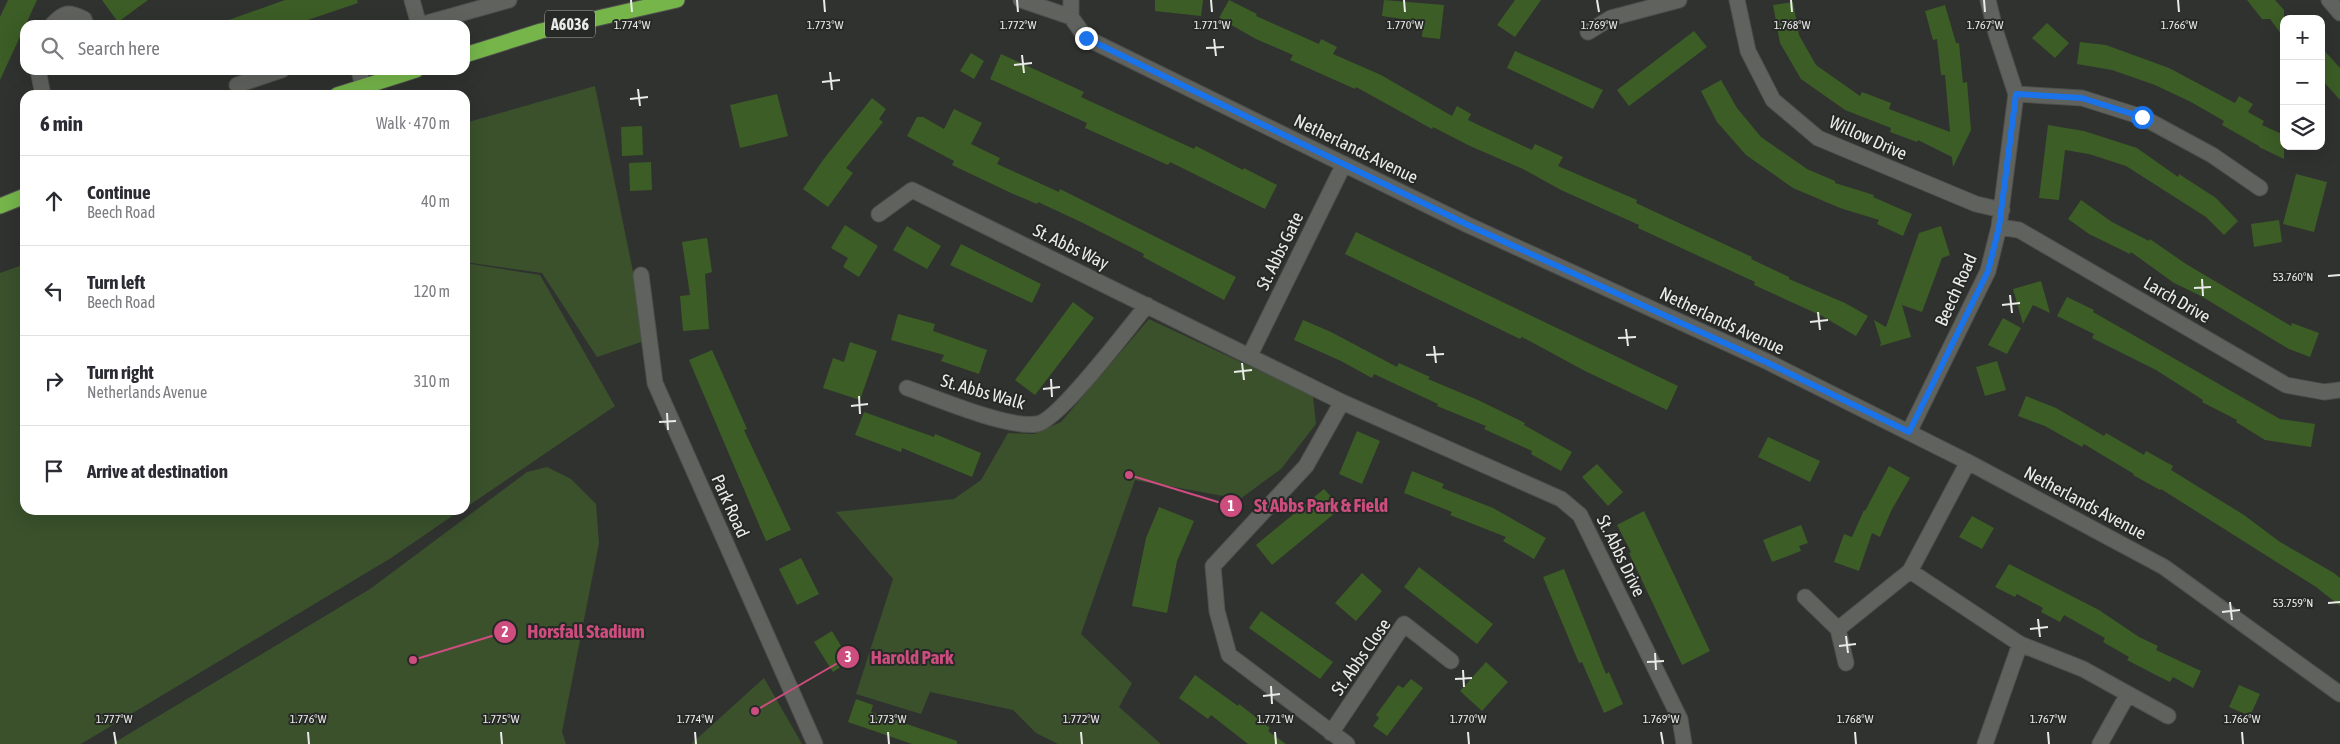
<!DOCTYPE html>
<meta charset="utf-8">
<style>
:root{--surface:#fff;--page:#f2f2f3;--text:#2b2b33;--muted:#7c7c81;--line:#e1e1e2}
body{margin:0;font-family:"Asap Condensed",sans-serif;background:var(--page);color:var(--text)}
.controls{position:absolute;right:15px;top:15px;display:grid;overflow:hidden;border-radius:10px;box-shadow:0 5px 20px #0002}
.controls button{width:45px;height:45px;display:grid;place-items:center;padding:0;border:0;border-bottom:1px solid var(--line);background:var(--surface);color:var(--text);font:25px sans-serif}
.stop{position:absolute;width:15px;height:15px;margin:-11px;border:4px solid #1a73e8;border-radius:50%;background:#fff}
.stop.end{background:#1a73e8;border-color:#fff;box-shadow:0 1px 5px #0008}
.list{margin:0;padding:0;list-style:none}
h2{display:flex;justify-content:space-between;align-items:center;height:65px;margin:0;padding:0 20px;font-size:21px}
h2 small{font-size:16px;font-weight:400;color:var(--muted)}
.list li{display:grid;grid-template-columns:32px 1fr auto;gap:15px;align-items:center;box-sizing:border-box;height:90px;padding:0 20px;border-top:1px solid var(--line)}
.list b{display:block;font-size:19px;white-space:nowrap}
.list p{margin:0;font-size:16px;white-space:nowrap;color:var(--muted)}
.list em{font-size:16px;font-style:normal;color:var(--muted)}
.icon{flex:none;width:28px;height:28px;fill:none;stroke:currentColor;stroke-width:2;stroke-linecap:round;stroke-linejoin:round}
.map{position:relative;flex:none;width:2340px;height:744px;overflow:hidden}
.search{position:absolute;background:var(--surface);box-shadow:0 5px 20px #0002;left:20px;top:20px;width:450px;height:55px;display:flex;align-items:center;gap:12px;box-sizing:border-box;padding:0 18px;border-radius:15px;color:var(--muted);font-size:19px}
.panel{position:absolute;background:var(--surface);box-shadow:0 5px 20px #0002;left:20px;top:90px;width:450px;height:425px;border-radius:15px}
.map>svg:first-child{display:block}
.green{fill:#3a512c}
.building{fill:#3c5d26}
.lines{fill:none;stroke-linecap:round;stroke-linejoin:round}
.street-casing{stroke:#4f504e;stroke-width:17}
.highway-casing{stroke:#4f504e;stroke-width:17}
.street{stroke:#60625e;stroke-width:15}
.highway{stroke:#75b54a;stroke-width:15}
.route{stroke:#1a73e8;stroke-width:6}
.ticks{fill:none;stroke:#eaebe9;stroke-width:2}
.labels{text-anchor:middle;stroke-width:4;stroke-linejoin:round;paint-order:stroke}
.shield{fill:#272926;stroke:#b0b1ae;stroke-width:1}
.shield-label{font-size:16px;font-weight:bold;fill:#eaebe9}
.street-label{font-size:18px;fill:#eaebe9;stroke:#272926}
.ticks-label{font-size:12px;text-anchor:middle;fill:#eaebe9;stroke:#272926;stroke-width:4;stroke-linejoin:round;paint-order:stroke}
.leader{fill:none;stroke:#cc4d7e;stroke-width:2}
.callout-dot{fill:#cc4d7e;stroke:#272926;stroke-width:2}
.mark-label{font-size:15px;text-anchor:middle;font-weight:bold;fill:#fff}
.callout-label{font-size:19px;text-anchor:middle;font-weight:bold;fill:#cc4d7e;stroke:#272926;stroke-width:4;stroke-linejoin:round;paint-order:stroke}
</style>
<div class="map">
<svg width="2340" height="744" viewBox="0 0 2340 744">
<rect width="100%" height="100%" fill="#30322f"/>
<path class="green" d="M595 86 647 340 597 357 542 273 465 262V123Z
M465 263 540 275 615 406 465 508Z
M25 264V510H461L391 558 81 744H0V273Z
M1149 319 1313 396 1316 424 1281 469 1240 499 1135 480 1081 634 1132 683 1119 707 1161 744H1058L1036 733 1013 710 930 692 921 714 856 694 893 579 836 512 954 499 981 480 1008 433 1034 434 1061 422Z
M547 467 571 479 596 504 599 543 562 732 566 744H112L370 589 527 472Z
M764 678 802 744H691Z"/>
<path class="building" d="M8 0H37L0 80V17Z
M102 0H148L118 22Z
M285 0H357L358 3 293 25H223V22Z
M1155 0H1203L1201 16 1155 11Z
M1229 0 1257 14 1256 16 1319 44 1321 39 1337 47 1333 54 1381 75 1452 116 1457 106 1471 114 1468 120 1532 150 1535 144 1563 157 1558 166 1637 200 1636 203 1752 257 1751 259 1789 277V279L1845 303 1868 316 1856 336 1822 316 1754 285 1755 282 1638 228 1639 225 1561 190 1523 169 1470 146 1433 127 1432 129 1356 87 1355 89 1290 60 1293 55 1256 39 1219 18Z
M1384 0 1444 5 1440 39 1422 37 1423 22 1382 16Z
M1515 0H1541L1515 37 1497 25Z
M2247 0H2275L2284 10V38L2270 19H2262Z
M1793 2 1799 35 1816 65 1860 96 1862 92 1891 103 1889 109 1950 132 1945 75H1941L1937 39 1933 40 1925 11 1945 5 1956 43H1959L1963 83 1967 82 1971 130 1953 167 1952 157 1918 140 1917 142 1890 132 1891 128 1845 110 1801 79 1780 43 1773 5Z
M2047 23 2069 43 2055 58 2032 38Z
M1694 31 1707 47 1629 106 1617 90Z
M2080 42 2106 45 2169 68 2235 103 2239 96 2253 104 2248 112 2264 121 2262 125 2284 135V159L2259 147V146L2222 125 2224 121 2191 102 2155 85 2112 70 2077 64Z
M2321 47 2340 68V100L2321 79Z
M1515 51 1603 90 1593 109 1507 68Z
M971 53 984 61 974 79 960 71Z
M1001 54 1084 92 1081 97 1194 149 1196 146 1243 170 1244 168 1277 185 1265 209 1170 162 1168 165 1085 128 1087 123 990 79Z
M1721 80 1737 108 1761 137 1807 169 1835 181V183L1874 195 1873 197 1912 214 1903 236 1877 224 1879 220 1840 208 1793 188 1746 155 1717 122 1701 91Z
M777 94 788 136 740 148 730 105Z
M872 98 886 109 879 119 883 122 846 168 853 173 828 207 803 189 823 160Z
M954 109 982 123 971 144 1000 158 997 164 1059 192 1060 189 1236 277 1224 300 1143 257 1144 254 1083 223 1038 202 1037 204 1011 193 952 165 954 161 907 136 917 117H923L944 129Z
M2048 125 2084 131 2137 148 2178 177 2179 174 2216 198 2238 221 2224 235 2206 217 2126 166 2089 154 2065 150 2059 200 2039 198Z
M642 126 643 155 622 156 621 127Z
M651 162 652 190 630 191 629 163Z
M2296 174 2327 182 2314 232 2283 224Z
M2081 200 2112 222 2149 241 2150 239 2186 264 2291 326 2292 323 2319 333 2310 357 2289 349 2201 296 2174 283 2131 252 2130 254 2089 234 2068 219Z
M2279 220 2282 242 2254 247 2251 224Z
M845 225 878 246 859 277 843 267 848 258 831 248Z
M907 226 941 246 927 269 893 250Z
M1941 226 1950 255 1942 258 1922 312 1902 305 1911 337 1880 346 1881 343 1874 320 1886 327 1919 233Z
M1356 232 1678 386 1667 410 1585 371 1522 337 1520 339 1345 254Z
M707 238 712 272 705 274 709 329 683 331 680 296 690 295 682 242Z
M961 244 1041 284 1032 303 950 265Z
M2041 281 2050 313 2033 305 2023 324 2013 289Z
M2067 297 2094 310 2093 312 2280 419 2315 424 2311 447 2265 440 2236 422 2237 420 2202 402 2203 400 2156 370 2092 338 2094 334 2057 316Z
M1073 302 1094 318 1035 395 1015 380Z
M898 314 935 324 933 331 987 350 979 374 941 361 944 355 891 340Z
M2003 318 2021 328 2007 354 1988 345Z
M1303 320 1331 332 1397 367 1399 363 1430 377 1428 379 1478 400 1525 423 1524 425 1572 452 1561 471 1531 454 1532 451 1484 429 1486 426 1437 406 1438 404 1374 374 1372 378 1341 361 1294 340Z
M850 342 877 351 860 400 823 388 833 358 844 362Z
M712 350 747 429 744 430 791 530 766 541 689 360Z
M1997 361 2006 390 1985 396 1976 367Z
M2026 396 2056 408 2104 436 2106 433 2144 455 2146 451 2173 466 2171 470 2244 515 2280 542 2334 573 2340 578V606L2316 587 2161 489 2160 490 2133 475 2134 474 2084 444 2082 447 2045 426 2018 416Z
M864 412 934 437 935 434 981 453 972 477 902 448 901 452 855 435Z
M1357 431 1380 441 1362 484 1339 474Z
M1768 437 1820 461 1810 482 1758 457Z
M1597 464 1623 492 1608 506 1582 477Z
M1889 466 1910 478 1891 511 1880 537 1872 533 1859 571 1834 562 1844 534 1852 537 1864 510 1865 511Z
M1412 471 1444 484 1442 488 1493 508 1546 538 1534 559 1503 541 1506 537 1450 515 1452 512 1404 493Z
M1324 489 1341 508 1272 565 1256 545Z
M1159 507 1194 521 1177 561 1167 613 1132 606 1146 538Z
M1644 511 1710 651 1682 665 1629 553 1631 552 1617 525Z
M1972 516 1994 528 1982 549 1959 537Z
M1801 525 1808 543 1799 546 1801 551 1772 562 1763 540Z
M801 558 819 594 797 605 779 569Z
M2009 564 2099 610 2139 637 2158 646 2156 650 2201 671 2193 688 2173 677 2170 682 2150 672 2127 660 2129 657 2103 642 2105 638 2064 615 2060 622 2041 612 2043 608 2017 594 2015 597 1995 587Z
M1419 567 1493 624 1477 644 1404 587Z
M1564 569 1606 674 1609 672 1623 704 1604 713 1582 662 1579 663 1543 577Z
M1362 573 1382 591 1356 621 1335 603Z
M1261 611 1333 662 1320 679 1249 628Z
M832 631 850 661 833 672 814 642Z
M1486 662 1508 682 1482 711 1460 691Z
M1195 675 1238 706 1239 704 1270 728 1268 731 1286 744H1248L1211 715 1208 719 1179 698Z
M1411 679 1423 688 1387 736 1373 726 1379 718 1376 715 1398 685 1403 688Z
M2239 685 2260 694 2250 716 2229 707Z
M856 699 873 705 871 712 957 741V744H912L848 722Z"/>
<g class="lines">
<g class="street-casing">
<path id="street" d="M412 0 419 25
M1021 0 1071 17 1086 38 1468 225 1766 361 1968 462 2164 567 2340 694
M1071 0V17
M1737 0 1748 51 1773 100 1818 138 1976 204 2002 210
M2329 0 2340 13
M52 25C64 12 68 11 84 19L86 25
M420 25 509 0
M1588 32 1611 18 1679 0
M38 70 43 95
M359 70 363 87
M237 85 282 70
M2016 94 2082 98 2142 117 2212 155 2260 188
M879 214 912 190 1342 402 1561 499 1580 515 1680 719 1684 744
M1999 227 2019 230 2286 385 2324 392 2340 390
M641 275 655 383 815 744
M1250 355 1344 164
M907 388C937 398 1008 429 1037 424 1058 421 1130 326 1147 305
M1342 402 1306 466 1213 566 1217 611 1229 655 1347 744
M1909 432 1988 271 1999 227 2016 94 1996 33 1988 0
M1968 462 1910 571 2020 644 2083 669 2168 716
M1805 597 1838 629 1846 663
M1838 629 1910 571
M1331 733 1404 624 1451 661
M1985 744 2020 644
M2100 744 2128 694"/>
</g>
<g class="highway-casing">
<path id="highway" d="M465 55 541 31 677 0
M337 95 416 70
M0 206 25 196"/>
</g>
<use href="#street" class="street"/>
<use href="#highway" class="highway"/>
</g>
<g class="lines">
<path class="route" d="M1086 38 1468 225 1766 362 1909 432 1988 271 1999 227 2016 94 2082 98 2142 117"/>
</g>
<path class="ticks" d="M631 0 632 12M824 0 825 12M1017 0 1018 12M1211 0 1212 12M1404 0 1405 12M1597 0 1599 12M1791 0 1792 12M1984 0 1985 12M2178 0 2179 12M1214 39 1216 56M1206 48 1224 47M1022 55 1024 73M1014 65 1032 63M830 72 832 90M822 82 840 80M638 89 640 106M630 99 648 97M2328 276 2340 275M2202 279 2203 296M2194 288 2211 287M2010 295 2012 313M2002 305 2020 303M1818 312 1820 330M1810 322 1828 320M1626 329 1628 346M1618 338 1636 337M1434 346 1436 363M1426 355 1444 354M1242 363 1244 380M1234 372 1252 370M1051 379 1052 397M1043 389 1060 387M859 396 860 414M851 406 868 404M667 413 668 430M659 422 676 421M2230 602 2232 620M2328 603 2340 602M2222 612 2240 610M2038 619 2040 637M2030 629 2048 627M1846 636 1848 653M1839 646 1856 644M1655 653 1656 670M1647 662 1664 661M1463 670 1464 687M1455 679 1472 678M1271 686 1272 704M1263 696 1280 694M114 732 116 744M308 732 309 744M501 732 502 744M695 732 696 744M888 732 889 744M1081 732 1082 744M1275 732 1276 744M1468 732 1469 744M1661 732 1663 744M1855 732 1856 744M2048 732 2049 744M2242 732 2243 744"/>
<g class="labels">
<rect class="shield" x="545" y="10.5" width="50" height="27" rx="4"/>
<g class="shield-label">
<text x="570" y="30">A6036</text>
</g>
<g class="street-label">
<text transform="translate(1868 138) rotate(24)" y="6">Willow Drive</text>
<text transform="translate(1356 149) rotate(26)" y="6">Netherlands Avenue</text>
<text transform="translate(1071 247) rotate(26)" y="6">St. Abbs Way</text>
<text transform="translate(1280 251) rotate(-64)" y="6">St. Abbs Gate</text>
<text transform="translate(1956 290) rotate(-66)" y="6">Beech Road</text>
<text transform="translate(2177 300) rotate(30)" y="6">Larch Drive</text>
<text transform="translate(1722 321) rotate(25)" y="6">Netherlands Avenue</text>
<text transform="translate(983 392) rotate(16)" y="6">St. Abbs Walk</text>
<text transform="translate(2085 503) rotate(28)" y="6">Netherlands Avenue</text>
<text transform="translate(730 506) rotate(66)" y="6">Park Road</text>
<text transform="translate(1621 556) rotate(64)" y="6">St. Abbs Drive</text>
<text transform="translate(1361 657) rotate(-55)" y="6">St. Abbs Close</text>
</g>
</g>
<g class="ticks-label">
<text x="632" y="29">1.774°W</text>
<text x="825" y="29">1.773°W</text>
<text x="1018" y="29">1.772°W</text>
<text x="1212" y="29">1.771°W</text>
<text x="1405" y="29">1.770°W</text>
<text x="1599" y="29">1.769°W</text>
<text x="1792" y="29">1.768°W</text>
<text x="1985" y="29">1.767°W</text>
<text x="2179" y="29">1.766°W</text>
<text x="2293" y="281">53.760°N</text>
<text x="2293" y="607">53.759°N</text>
<text x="114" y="723">1.777°W</text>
<text x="308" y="723">1.776°W</text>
<text x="501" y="723">1.775°W</text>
<text x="695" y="723">1.774°W</text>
<text x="888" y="723">1.773°W</text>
<text x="1081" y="723">1.772°W</text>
<text x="1275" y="723">1.771°W</text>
<text x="1468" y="723">1.770°W</text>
<text x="1661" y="723">1.769°W</text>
<text x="1855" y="723">1.768°W</text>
<text x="2048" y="723">1.767°W</text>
<text x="2242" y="723">1.766°W</text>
</g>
<path class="leader" d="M1129 475L1231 506M413 660L505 632M755 711L848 657"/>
<g class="callout-dot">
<circle cx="1129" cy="475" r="5"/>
<circle cx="413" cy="660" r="5"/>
<circle cx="755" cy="711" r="5"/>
<circle cx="1231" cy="506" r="12"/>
<circle cx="505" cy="632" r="12"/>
<circle cx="848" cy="657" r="12"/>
</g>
<g class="mark-label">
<text x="1231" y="511">1</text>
<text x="505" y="637">2</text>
<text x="848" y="662">3</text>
</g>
<g class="callout-label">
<text x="1321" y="512">St Abbs Park &amp; Field</text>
<text x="586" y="638">Horsfall Stadium</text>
<text x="912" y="664">Harold Park</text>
</g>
</svg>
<div class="controls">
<button>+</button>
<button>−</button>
<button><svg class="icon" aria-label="layers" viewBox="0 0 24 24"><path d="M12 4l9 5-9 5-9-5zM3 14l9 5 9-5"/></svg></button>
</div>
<div class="stop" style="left:2142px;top:117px"></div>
<div class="stop end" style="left:1086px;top:38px"></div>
<div class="search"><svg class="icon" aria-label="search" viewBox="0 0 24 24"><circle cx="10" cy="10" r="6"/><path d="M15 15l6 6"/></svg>Search here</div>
<section class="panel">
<h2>6 min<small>Walk · 470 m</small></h2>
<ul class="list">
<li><svg class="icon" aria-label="ahead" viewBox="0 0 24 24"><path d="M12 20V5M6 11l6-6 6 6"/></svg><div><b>Continue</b><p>Beech Road</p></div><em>40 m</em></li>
<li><svg class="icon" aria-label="left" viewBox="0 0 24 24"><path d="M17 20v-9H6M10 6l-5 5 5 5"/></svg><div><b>Turn left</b><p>Beech Road</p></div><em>120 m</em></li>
<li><svg class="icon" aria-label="right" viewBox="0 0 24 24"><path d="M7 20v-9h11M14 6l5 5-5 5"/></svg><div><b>Turn right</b><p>Netherlands Avenue</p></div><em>310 m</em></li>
<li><svg class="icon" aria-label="arrive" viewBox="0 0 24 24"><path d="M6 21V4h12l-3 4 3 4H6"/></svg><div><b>Arrive at destination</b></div></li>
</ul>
</section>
</div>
